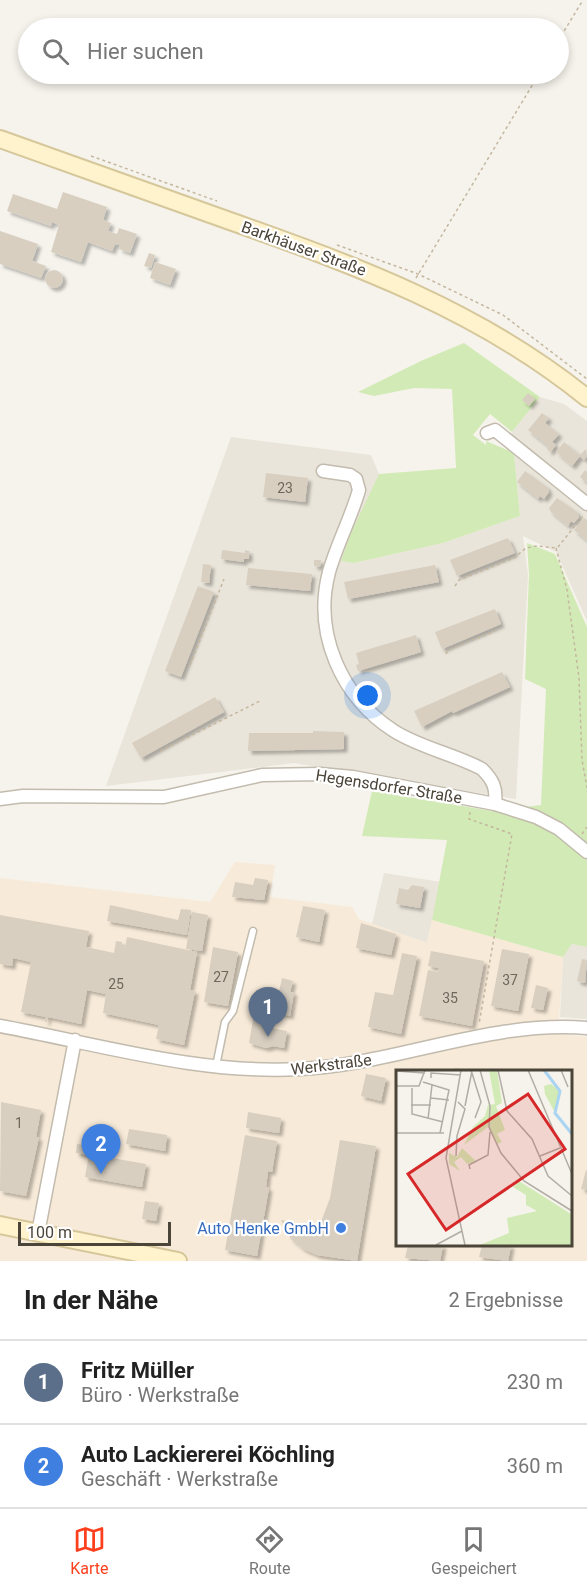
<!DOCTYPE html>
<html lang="de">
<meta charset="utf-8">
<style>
:root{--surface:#fff;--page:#f2f2f2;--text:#222;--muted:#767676;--line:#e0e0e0;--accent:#fc3f1d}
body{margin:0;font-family:Roboto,sans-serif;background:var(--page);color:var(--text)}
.scale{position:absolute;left:18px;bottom:15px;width:153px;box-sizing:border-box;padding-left:6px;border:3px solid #4b4439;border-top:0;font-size:16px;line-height:21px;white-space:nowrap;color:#4b4439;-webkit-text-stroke:4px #fff;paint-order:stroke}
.you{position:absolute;left:368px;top:696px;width:21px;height:21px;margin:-15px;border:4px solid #fff;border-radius:50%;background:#1a73e8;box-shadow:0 0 0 9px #1a73e833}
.badge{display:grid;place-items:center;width:39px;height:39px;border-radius:50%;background:var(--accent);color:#fff;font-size:20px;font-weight:700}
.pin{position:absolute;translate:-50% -50px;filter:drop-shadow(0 2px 3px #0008)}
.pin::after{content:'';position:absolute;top:32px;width:21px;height:18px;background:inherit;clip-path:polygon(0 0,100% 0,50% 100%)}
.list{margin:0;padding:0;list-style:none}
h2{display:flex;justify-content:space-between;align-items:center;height:78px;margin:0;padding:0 24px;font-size:26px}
h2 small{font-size:20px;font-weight:400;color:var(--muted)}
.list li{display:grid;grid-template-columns:39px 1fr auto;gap:18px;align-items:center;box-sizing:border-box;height:84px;padding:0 24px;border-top:2px solid var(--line)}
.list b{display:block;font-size:22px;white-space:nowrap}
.list p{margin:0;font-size:20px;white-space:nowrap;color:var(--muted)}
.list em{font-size:20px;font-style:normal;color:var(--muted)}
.icon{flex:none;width:33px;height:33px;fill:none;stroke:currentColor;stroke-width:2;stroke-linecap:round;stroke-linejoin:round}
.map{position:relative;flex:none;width:587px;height:1261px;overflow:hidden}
.search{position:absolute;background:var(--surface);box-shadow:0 3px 9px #0003;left:18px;right:18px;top:18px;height:66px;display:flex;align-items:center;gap:15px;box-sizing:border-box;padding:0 21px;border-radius:33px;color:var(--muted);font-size:22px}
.sheet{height:246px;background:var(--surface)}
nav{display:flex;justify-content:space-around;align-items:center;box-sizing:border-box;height:84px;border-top:2px solid var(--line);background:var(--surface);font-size:16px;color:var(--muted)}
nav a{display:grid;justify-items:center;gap:3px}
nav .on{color:var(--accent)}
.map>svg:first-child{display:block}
.residential{fill:#eae5da}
.commercial{fill:#f7ead8;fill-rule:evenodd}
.green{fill:#d2eab5}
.building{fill:#d8cfc1;filter:url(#shadow)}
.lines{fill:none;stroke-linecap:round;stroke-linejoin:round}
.lane-casing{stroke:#c2bbae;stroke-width:9}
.street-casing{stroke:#c2bbae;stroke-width:15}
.secondary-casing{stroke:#d6c79b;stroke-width:20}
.path{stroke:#c4b79f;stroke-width:1.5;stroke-dasharray:3 3;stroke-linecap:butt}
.lane{stroke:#fff;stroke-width:6}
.street{stroke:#fff;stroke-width:12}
.secondary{stroke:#fff3cd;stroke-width:16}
.shop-dot{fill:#3f7fe0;stroke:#fff;stroke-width:2}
.labels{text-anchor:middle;stroke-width:4.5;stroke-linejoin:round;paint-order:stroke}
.number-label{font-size:14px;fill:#6e675b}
.street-label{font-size:16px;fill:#4b4439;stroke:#fff}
.shop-label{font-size:16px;fill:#366cbe;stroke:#fff;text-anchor:end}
.inset-river{fill:none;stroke:#a9d4f2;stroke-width:3}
.inset-road{fill:none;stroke:#b2ada4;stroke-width:1.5}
.view{fill:#d62828;fill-opacity:0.15;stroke:#d62828;stroke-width:3}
.inset-edge{fill:none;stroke:#4b4439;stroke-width:3}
</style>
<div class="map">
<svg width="587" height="1261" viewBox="0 0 587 1261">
<defs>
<filter id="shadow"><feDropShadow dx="3.5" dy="3.5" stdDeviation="1.5" flood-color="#0004"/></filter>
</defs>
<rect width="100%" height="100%" fill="#f6f3ec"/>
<path class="residential" d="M540 397 564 404 587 421V621L556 552 523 536 528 575 516 799 294 763 106 786 231 437 371 455 379 474 341 561 354 563 443 543 520 516 512 432Z
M384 873 441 882 427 943 372 924Z
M572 944 587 947V1019L560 1017 563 957Z"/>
<path class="commercial" d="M235 862 275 865 270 897 352 907 359 919 427 943 432 920 563 957 558 1034 587 1037V1261H0V878L210 902ZM398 1072H570V1244H398Z"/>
<path class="green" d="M464 343 540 397 512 432 490 414 473 435 486 445V441L514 453 520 516 443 543 354 563 341 561 351 533 379 474 456 468 452 389 414 388 374 396 358 392 423 360Z
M527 543 555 554 587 627V947L572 944 563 957 432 920 447 840 362 836 372 791 492 811 541 805 546 689 525 679 529 574Z"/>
<path class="building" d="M63 192 107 207 103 220 111 223 108 231 117 234 119 228 137 234 130 253 119 249 120 245 115 244 112 251 88 242 81 262 51 252 59 225 52 222 51 226 7 211 13 194 57 209Z
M0 231 38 244 32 261 46 266 41 278 0 264Z
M149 253 155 255 151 268 144 266Z
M155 262 176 269 170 285 150 278Z
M45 279a9 9 0 1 1 18 0a9 9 0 1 1-18 0Z
M528 393 535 399 529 406 522 400Z
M542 413 549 418 545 423 559 434 552 442 556 445 550 452 547 449 549 447 528 430Z
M564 442 580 455 586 449 587 456 584 460 580 456 572 466 556 452Z
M585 470 587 472V483L580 477Z
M525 471 547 487 549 492 544 499 540 496 538 499 517 482Z
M266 473 308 478 305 502 263 497Z
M557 498 577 512 579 517 574 523 571 521 568 526 551 512 549 508Z
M584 518 587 520V541L574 530Z
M508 538 515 553 457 576 450 560Z
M222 550 245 553V550L249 551V559H244V562L221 559Z
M314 560H321L320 567 314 566Z
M203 564 211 565 209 583 201 582Z
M435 565 439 582 348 599 344 582Z
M248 568 312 574 310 591 246 585Z
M198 586 214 592 181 677 165 671Z
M495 609 501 624 442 649 435 632Z
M416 635 421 652 358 671 356 665 359 664 356 653Z
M502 672 510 687 453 713 452 711 422 727 414 711Z
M215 697 224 712 141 758 132 743Z
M313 731 344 732V749L248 751 249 733H313Z
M255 878 268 880 264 900 232 897 235 882 253 885Z
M412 885 424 887 420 908 396 904 399 888 408 890Z
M110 905 178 920 181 909 191 910 187 935 107 921Z
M303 906 325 910 319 942 296 937Z
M192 912 208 915 202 951 186 949Z
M0 915 89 931 86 947 114 953 116 941 122 942 121 946 125 947 127 937 197 952 190 990 195 991 184 1045 156 1039 159 1025 103 1013 106 994 87 990 81 1024 48 1017 47 1022H45L46 1017 21 1012 31 962 13 958 12 966 0 964Z
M361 923 396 934 391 955 356 948Z
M213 947 238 952 228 1006 204 1002Z
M502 949 529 954 518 1011 491 1006Z
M431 951 484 961 472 1026 419 1016 428 970 438 972 439 968 428 966Z
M402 953 417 956 401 1034 368 1027 375 992 393 995Z
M582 959 587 960 585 983 577 981Z
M282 978 293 981 290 992H294L290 1016 269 1011 266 1027 287 1031 284 1048 273 1046 266 1048 249 1043 257 997 277 1001Z
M536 985 548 988 543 1010 531 1008Z
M455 1068 472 1071 471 1072H454Z
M366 1074 386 1078 381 1101 361 1096Z
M1 1102 41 1110 36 1137H39L26 1196 0 1191Z
M248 1112 281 1118 279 1133 246 1128Z
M129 1129 167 1135 165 1151 126 1144Z
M245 1135 277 1141 272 1172 268 1171 266 1187 269 1188 257 1256 225 1250Z
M340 1140 376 1146 357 1261 317 1255 303 1249 291 1239 281 1220 319 1227 330 1198Z
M77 1144 91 1146 89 1155 76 1153Z
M89 1154 146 1164 142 1187 85 1177Z
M586 1170 587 1171V1190L581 1189Z
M145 1201 159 1203 156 1221 142 1219Z
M408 1245H443L440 1261 405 1258Z
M482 1245H511L508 1261 479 1257Z"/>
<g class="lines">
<g class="lane-casing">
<path id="lane" d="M216 1066 225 1022 233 1011 253 931"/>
</g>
<g class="street-casing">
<path id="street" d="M487 433 495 430 587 504
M323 471 350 475 356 479 359 490C351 518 337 544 329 572 313 633 341 697 394 731 421 748 454 754 482 769 493 780 497 788 495 804
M0 799 23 796 164 797 262 775 320 774 353 777 495 804 536 817 559 829 587 852
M0 1026C98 1044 201 1075 300 1069 397 1064 490 1020 587 1028
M38 1233 75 1040"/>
</g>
<g class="secondary-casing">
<path id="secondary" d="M0 139C76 166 151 193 227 220 355 265 480 311 587 398
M0 1225 178 1261"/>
</g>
<path class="path" d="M558 41 583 0
M91 156 217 201
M337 245 418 274 503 315 587 379
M416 278 539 74
M558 547 583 516
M556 548 567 590 579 678 582 760 587 788
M455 586 459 580 514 558 526 548 537 546 556 548
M446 654 448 650 495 631
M190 665 224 579
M160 751 260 701
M470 812 469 819 512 834 479 1024
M582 834 587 827"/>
<use href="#lane" class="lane"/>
<use href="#street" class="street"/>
<use href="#secondary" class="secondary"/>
</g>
<circle class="shop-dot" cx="341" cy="1228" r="6"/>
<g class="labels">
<g class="number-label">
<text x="285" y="493">23</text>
<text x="221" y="982">27</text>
<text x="510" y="985">37</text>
<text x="116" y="989">25</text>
<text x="450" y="1003">35</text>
<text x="19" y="1128">1</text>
</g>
<g class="street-label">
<text transform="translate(304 248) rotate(20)" y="6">Barkhäuser Straße</text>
<text transform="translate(389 786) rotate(9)" y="6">Hegensdorfer Straße</text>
<text transform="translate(331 1064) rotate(-7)" y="6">Werkstraße</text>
</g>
<g class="shop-label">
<text x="329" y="1234">Auto Henke GmbH</text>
</g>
</g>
<g transform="translate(396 1070)">
<rect width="176" height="176" fill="#f6f3ec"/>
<path d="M93 0H101L106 33 100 36 109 60 101 64 106 72 101 74 92 57 68 75 77 57 89 46 92 35 99 34ZM155 14 164 21 158 41 149 24 148 16ZM66 78 81 92 71 94 65 87 58 92 64 101 53 94V83L61 87ZM123 111 175 144V175H84L113 163 111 148 141 141 130 135V125L117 117Z" fill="#d2eab5"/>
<path class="inset-river" d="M148 0 164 21 159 43 176 64"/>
<path class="inset-road" d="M65 0 50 88 69 175M75 0 85 32 79 48M84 0 94 36 93 57 105 83 128 111 176 141M102 0 111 41 136 69 152 106 176 126M132 0 176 104M165 0 172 17M0 1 29 3M35 8V3L65 5M27 12 53 20 44 63M0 16H23L29 0M16 18V44L47 52M35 28 53 30M15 35H35M69 36 76 1M32 49 36 15M0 63H48M60 86 61 66 69 39 62 32M144 86 164 78M74 99 73 95 92 85 94 62M40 175 66 161"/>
<path class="view" d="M132 24 169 79 50 160 12 104Z"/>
<rect width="176" height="176" class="inset-edge"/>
</g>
</svg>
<div class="scale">100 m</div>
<div class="you"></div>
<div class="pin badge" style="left:268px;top:1037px;background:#5c6f8a">1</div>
<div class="pin badge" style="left:101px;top:1174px;background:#3f7fe0">2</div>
<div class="search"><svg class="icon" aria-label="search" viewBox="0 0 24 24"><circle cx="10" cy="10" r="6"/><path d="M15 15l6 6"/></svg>Hier suchen</div>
</div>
<section class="sheet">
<h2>In der Nähe<small>2 Ergebnisse</small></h2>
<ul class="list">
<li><span class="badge" style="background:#5c6f8a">1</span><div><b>Fritz Müller</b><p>Büro · Werkstraße</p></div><em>230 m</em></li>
<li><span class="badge" style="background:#3f7fe0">2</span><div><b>Auto Lackiererei Köchling</b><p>Geschäft · Werkstraße</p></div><em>360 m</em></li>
</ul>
</section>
<nav>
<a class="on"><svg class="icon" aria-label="map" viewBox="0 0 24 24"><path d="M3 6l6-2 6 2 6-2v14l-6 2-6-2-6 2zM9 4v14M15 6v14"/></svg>Karte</a>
<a><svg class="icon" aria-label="directions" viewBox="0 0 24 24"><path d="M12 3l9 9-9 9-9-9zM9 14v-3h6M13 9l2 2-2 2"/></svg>Route</a>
<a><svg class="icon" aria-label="saved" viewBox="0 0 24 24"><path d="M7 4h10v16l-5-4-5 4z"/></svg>Gespeichert</a>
</nav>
